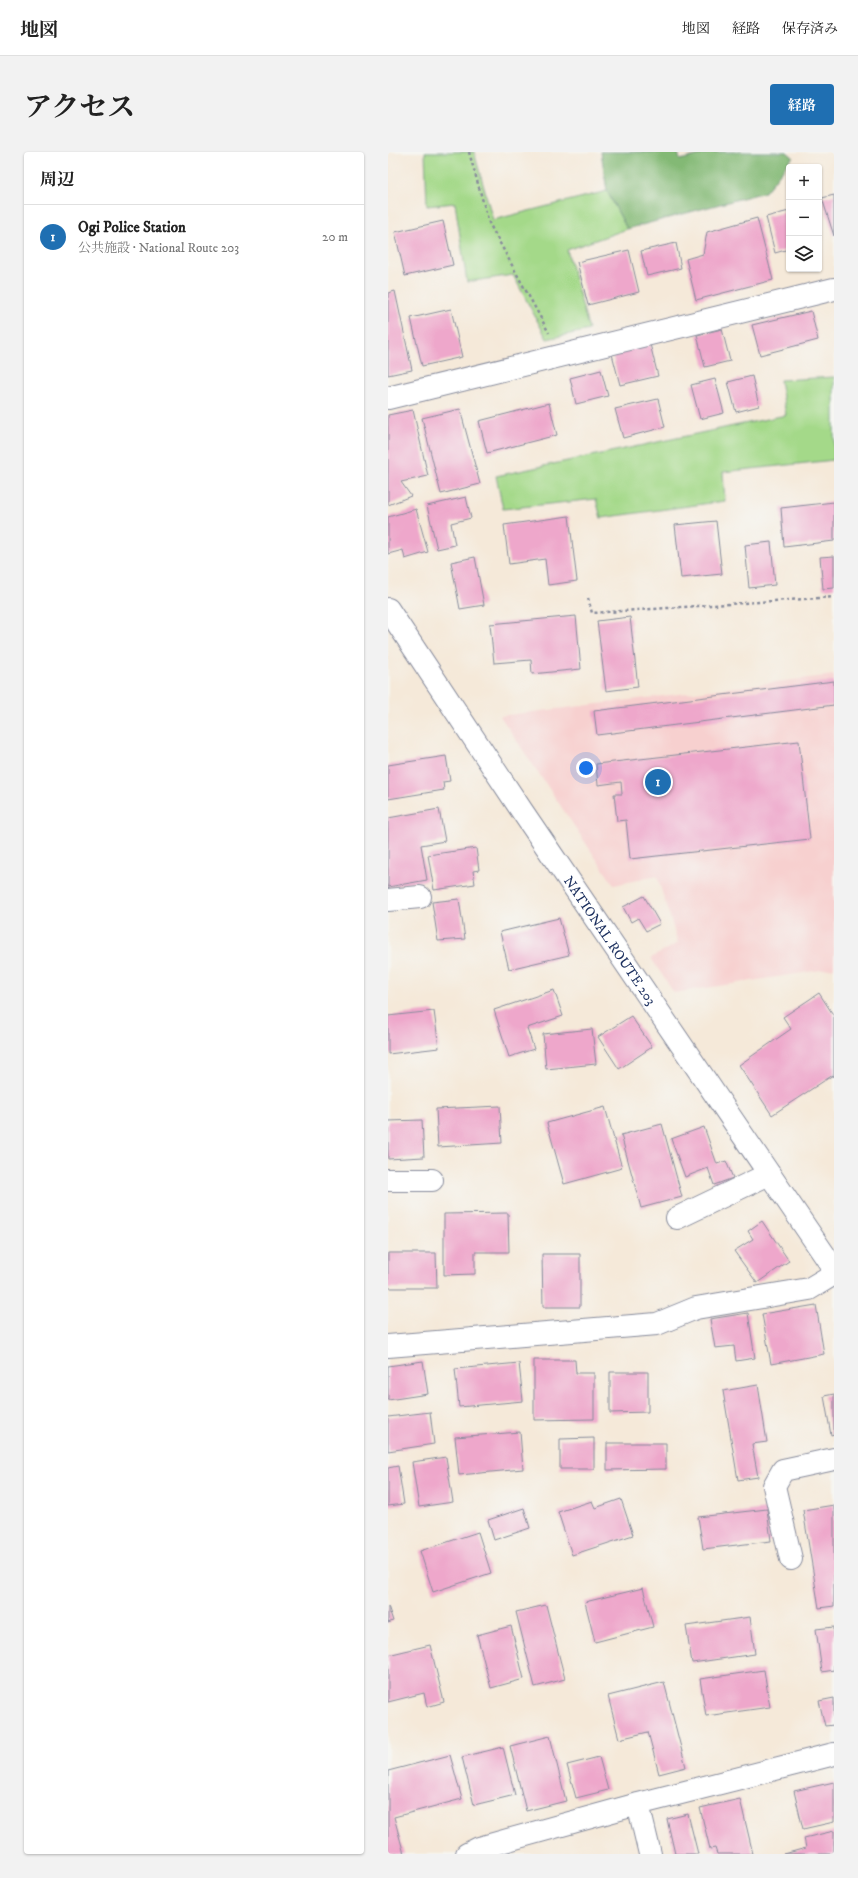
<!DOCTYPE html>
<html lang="ja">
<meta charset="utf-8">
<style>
:root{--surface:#fff;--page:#f2f2f2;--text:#222;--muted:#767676;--line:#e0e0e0;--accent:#1f6fb2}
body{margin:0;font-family:"IM FELL DW Pica","Noto Serif JP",serif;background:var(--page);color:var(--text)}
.controls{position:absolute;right:12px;top:12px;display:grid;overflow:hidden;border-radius:4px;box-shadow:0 1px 3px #0004}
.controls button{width:36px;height:36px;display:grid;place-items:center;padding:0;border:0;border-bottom:1px solid var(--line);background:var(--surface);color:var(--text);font:20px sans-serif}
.you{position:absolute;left:198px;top:616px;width:14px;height:14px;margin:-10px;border:3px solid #fff;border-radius:50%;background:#1a73e8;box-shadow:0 0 0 6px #1a73e833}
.badge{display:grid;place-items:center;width:26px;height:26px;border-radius:50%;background:var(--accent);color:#fff;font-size:13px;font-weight:700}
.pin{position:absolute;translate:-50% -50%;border:2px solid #fff;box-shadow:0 1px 4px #0006}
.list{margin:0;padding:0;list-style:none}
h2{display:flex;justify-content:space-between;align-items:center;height:52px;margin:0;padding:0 16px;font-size:17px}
h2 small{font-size:13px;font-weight:400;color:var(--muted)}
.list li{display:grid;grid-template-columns:26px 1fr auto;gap:12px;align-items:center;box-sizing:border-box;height:64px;padding:0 16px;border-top:1px solid var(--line)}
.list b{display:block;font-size:15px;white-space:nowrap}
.list p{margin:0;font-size:13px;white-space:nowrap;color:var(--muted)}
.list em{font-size:13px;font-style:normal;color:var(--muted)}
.icon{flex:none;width:22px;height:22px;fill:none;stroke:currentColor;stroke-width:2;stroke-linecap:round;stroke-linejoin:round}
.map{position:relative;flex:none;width:446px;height:1702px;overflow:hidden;border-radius:4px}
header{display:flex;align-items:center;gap:24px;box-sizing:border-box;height:56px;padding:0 20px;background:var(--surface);border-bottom:1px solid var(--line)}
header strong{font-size:19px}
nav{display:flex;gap:22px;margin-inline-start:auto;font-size:14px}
.intro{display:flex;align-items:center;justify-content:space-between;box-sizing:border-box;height:96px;padding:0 24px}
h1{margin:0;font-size:28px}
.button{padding:10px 18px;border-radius:4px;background:var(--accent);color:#fff;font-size:14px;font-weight:700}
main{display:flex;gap:24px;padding:0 24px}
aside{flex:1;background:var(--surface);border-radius:4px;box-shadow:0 1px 3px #0004}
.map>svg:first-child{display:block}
.built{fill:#f7d0cf}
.green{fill:#a4d989;stroke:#608474}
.forest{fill:#83b975;stroke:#4f746a}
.building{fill:#eea7cb}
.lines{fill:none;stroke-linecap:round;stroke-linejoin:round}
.street-casing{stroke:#888c9c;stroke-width:24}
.highway-casing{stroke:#888c9c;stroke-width:24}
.path{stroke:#888c9c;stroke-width:2.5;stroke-dasharray:3 3;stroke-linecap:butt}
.street{stroke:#fff;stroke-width:22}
.highway{stroke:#fff;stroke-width:22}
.labels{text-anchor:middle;stroke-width:3.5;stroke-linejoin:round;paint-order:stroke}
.street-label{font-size:14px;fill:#1b2f5e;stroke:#f6f6f2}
</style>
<header>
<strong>地図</strong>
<nav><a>地図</a><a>経路</a><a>保存済み</a></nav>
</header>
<div class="intro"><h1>アクセス</h1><a class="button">経路</a></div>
<main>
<aside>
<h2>周辺<small></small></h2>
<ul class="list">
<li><span class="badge">1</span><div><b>Ogi Police Station</b><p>公共施設 · National Route 203</p></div><em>20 m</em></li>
</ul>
</aside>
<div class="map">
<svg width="446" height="1702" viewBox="0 0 446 1702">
<rect width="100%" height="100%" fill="#f6f6f2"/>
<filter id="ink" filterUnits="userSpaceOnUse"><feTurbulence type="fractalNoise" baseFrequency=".025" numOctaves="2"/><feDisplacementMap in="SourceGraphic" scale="8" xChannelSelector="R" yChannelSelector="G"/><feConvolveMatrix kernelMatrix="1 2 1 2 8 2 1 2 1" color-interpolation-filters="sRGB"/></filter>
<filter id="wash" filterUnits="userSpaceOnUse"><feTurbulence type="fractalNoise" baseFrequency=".012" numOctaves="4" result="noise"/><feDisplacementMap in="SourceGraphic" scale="16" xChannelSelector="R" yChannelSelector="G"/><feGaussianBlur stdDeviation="0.9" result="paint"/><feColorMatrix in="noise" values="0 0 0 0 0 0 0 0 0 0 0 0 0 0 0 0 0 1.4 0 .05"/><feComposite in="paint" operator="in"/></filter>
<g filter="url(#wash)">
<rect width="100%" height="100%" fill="#f5e9d9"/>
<path class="built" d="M446 523V816L286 841 263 806 290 791 269 724 226 733 112 564Z"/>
<path class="green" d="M37 0H86L105 68 219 39 239 77 179 98 201 178 159 187 125 123 79 130 67 51 39 54Z
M446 225V308L335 320 337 349 213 366 208 347 115 357 108 324 398 263 392 228Z"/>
<path class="forest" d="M213 0H290L292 8 323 0H399L405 5 377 40 239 77 219 39Z"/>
<g id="blocks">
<path class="building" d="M446 43V84L434 46Z
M401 59V97L387 101 378 65Z
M369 66 385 128 308 148 298 107 315 102 319 80Z
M55 69 65 113 17 124 7 80Z
M288 91 293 116 259 124 253 99Z
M241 98 251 140 200 153 189 110Z
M7 139 24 218 0 223V141Z
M63 157 74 205 34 214 23 166Z
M423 159 430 188 372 203 364 173Z
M334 177 342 209 317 215 309 183Z
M262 192 270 224 232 233 224 202Z
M213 218 220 244 188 252 182 226Z
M364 224 371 254 348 260 340 230Z
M327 227 336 261 312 267 303 233Z
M270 247 277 275 235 286 227 257Z
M161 251 169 283 99 301 91 269Z
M72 257 92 332 53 342 34 266Z
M25 258 40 324 13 330 23 344 0 353V263Z
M78 345 83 366 63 371 67 393 49 397 39 354Z
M446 350V389L396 395 393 356Z
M28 357 40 400 17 407 15 398 0 402V365Z
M181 364 189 429 160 433 157 407 121 412 116 373Z
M328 369 334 422 293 426 287 373Z
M383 390 387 433 361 436 357 393Z
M446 404V436L435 437 432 405Z
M87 405 96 453 72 457 63 410Z
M188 464 193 517 144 522 143 508 106 511 102 472Z
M242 465 250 535 218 539 209 469Z
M446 529V553L209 583 206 559Z
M411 589 422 687 242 707 238 668 229 669 226 642H234L233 630 210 633 208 612Z
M58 604 62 629 55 630 56 638 0 647V613Z
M51 657 57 689 33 693 39 728 0 735V666Z
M88 696 91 718 85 719 87 732 46 738 40 703Z
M256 744 272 772 258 779 250 766 243 770 235 755Z
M71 747 77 787 50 789 44 750Z
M171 766 181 803 121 817 112 780Z
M166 838 175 864 139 876 146 897 121 905 106 858Z
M431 841 446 864V925L445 923 384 963 351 913 403 877 395 865Z
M46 859 51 896 0 902V864Z
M243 864 264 895 231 917 210 885Z
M204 877 208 912 158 917 155 882Z
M112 954 114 991 50 995 48 957Z
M217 955 234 1016 176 1032 159 971Z
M34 968 36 1005 0 1007V969Z
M274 972 294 1045 253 1056 233 983Z
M316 975 329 1012 338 1009 345 1026 326 1033 320 1016 297 1025 283 987Z
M120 1061 121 1100H87V1122L56 1123V1062Z
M374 1069 401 1109 369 1131 346 1099 365 1087 360 1079Z
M0 1101H48L49 1136H0Z
M154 1102H192V1155H155Z
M428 1153 436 1202 383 1212 374 1162Z
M360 1161 367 1206 348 1209 346 1194 327 1196 322 1167Z
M146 1208H187L188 1221H206V1267L146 1268Z
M35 1209 40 1242 0 1248V1214Z
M131 1211 135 1249 71 1255 67 1217Z
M222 1220H260V1260L222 1261Z
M370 1233 379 1290 364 1292 370 1325 350 1328 335 1239Z
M446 1242V1282L443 1283 436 1244Z
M42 1260 46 1292 0 1299V1265Z
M132 1280 135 1317 71 1323 67 1285Z
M206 1286V1317H172V1287Z
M219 1291H278V1317L219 1318Z
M58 1305 65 1350 31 1355 24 1310Z
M10 1314 16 1352 0 1354V1316Z
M233 1347 245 1383 184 1403 170 1360 204 1349 207 1356Z
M446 1353V1454L431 1456 415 1358Z
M136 1356 142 1376 106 1388 100 1368Z
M379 1357 383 1389 315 1397 310 1365Z
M90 1380 103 1421 45 1440 32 1399Z
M255 1436 265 1475 207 1490 197 1450Z
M158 1453 177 1527 147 1535 128 1460Z
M0 1454 5 1469 0 1471Z
M362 1465 367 1502 304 1511 298 1474Z
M123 1474 136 1527 103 1536 89 1483Z
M446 1475V1518L434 1520 428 1477Z
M42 1493 56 1550 39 1555 36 1541 0 1550V1503Z
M376 1518 382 1555 318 1564 312 1527Z
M276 1530 298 1615 271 1622 260 1580 231 1587 220 1544Z
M446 1546V1573L437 1574 431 1549Z
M162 1584 178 1649 138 1659 122 1594Z
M115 1595 127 1643 86 1653 74 1605Z
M62 1603 74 1647 6 1665 16 1702H0V1619Z
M211 1605 220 1638 188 1646 179 1613Z
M446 1630V1670L415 1677 406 1639Z
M352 1647 365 1702H329L327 1696 322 1697 312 1656Z
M300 1662 310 1702H287L279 1667Z
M446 1679V1702H396L418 1696 416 1686Z"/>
</g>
</g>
<g filter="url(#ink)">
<use href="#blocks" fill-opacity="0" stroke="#888c9c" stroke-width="1"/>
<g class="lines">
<g class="street-casing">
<path id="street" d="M0 246 446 137
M0 748 32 745
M0 1028H44
M289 1066 381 1022
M0 1194 269 1172 308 1156 421 1137 446 1122
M403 1407 386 1334 395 1318 446 1307
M250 1652 262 1702
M79 1702 91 1696 250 1652 446 1602"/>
</g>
<g class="highway-casing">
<g id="highway">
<path id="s1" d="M0 457 134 659 446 1117"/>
</g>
</g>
<path class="path" d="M81 0 101 71 161 181
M200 446 204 461 446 445"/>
<use href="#street" class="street"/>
<use href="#highway" class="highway"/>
</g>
</g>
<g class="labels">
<g class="street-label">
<text dy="5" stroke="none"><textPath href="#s1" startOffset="399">NATIONAL ROUTE 203</textPath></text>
</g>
</g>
</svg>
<div class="controls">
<button>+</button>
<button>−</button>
<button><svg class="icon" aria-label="layers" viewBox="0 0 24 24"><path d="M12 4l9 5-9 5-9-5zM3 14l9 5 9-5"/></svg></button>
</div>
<div class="you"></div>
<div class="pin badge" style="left:270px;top:630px">1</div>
</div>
</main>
